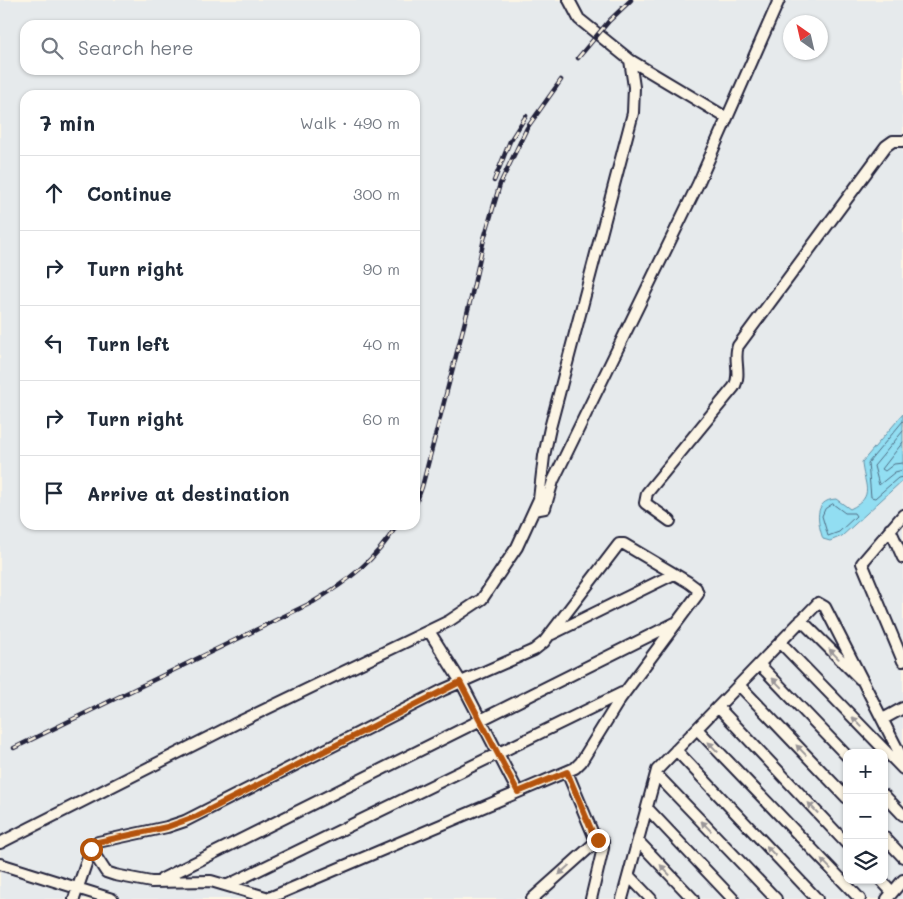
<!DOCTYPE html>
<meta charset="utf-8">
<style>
:root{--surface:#fff;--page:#f2f2f3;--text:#1f2937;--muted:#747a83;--line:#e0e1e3}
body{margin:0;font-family:Mali,sans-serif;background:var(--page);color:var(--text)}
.controls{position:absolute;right:15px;bottom:15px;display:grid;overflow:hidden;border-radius:10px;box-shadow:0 1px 4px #0004}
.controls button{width:45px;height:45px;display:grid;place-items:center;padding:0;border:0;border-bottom:1px solid var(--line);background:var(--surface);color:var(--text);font:25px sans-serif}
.compass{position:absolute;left:783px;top:15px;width:45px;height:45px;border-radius:50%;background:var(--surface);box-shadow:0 1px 4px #0004;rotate:326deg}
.stop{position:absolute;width:15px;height:15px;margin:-11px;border:4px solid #b45309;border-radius:50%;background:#fff}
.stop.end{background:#b45309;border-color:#fff;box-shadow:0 1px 5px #0008}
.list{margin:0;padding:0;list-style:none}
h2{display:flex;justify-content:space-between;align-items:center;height:65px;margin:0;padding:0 20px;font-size:21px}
h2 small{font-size:16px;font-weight:400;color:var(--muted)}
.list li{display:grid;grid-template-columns:32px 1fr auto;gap:15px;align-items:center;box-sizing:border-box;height:75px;padding:0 20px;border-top:1px solid var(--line)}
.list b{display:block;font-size:19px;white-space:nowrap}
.list em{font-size:16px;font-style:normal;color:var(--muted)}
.icon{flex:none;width:28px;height:28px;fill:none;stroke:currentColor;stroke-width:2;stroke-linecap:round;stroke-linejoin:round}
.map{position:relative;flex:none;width:903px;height:899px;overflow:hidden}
.search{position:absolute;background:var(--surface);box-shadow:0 1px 4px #0004;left:20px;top:20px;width:400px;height:55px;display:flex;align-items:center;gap:12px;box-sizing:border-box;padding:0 18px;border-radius:15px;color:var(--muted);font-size:19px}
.panel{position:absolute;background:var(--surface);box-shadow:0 1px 4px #0004;left:20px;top:90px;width:400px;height:440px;border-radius:15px}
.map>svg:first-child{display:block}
.built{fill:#e6eaec;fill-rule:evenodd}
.water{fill:#92def2;stroke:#6593a9}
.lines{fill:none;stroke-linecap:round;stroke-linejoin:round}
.shore{stroke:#4f6d84;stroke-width:1}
.minor-casing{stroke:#22223b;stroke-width:14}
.minor{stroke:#fcf5e5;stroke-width:10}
.rail-casing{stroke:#22223b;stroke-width:4.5}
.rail{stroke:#fcf5e5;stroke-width:2.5;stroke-dasharray:8;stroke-linecap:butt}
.oneway{fill:#9a9698}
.route{stroke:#b45309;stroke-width:6}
</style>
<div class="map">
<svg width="903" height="899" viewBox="0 0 903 899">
<rect width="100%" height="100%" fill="#fcf5e5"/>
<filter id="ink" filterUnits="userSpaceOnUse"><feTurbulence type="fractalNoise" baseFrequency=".02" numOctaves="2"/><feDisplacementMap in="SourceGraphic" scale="10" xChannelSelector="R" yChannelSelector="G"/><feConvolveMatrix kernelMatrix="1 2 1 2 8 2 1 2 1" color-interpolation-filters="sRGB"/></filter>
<g filter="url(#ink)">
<path class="built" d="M0 0H903V899H0ZM790 22H820V52H790ZM25 25H415V70H25ZM25 95H415V525H25ZM847 753H884V880H847Z"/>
<path class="water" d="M903 414V480L842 536 830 541 823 539C818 524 812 500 836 499L850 509C877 496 863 484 862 462Z"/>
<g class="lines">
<path class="shore" d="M903 421 868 463 871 497 875 498 898 478 903 477
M903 431 874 466 879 485 895 472 903 470
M903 442 882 469 885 471 894 464 903 463
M833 504 845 513H854L856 516 839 532 828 536 822 516 825 509Z"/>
<g class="minor-casing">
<path id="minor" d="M630 60 727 118
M534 510 545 508 553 481 698 184 779 0
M903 515 862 563 903 661
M670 521 645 503 647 493 734 387C742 374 733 359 738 346L886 146 893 141H903
M890 529 903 558
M619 544H624L688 582 696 588 698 594 620 699 581 762 575 768 269 898 211 881 151 882 115 875 106 872 91 849 98 842 167 827 185 821 443 690 534 650 544 642Z
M801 620 860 679
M429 631 461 682 518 792
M552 634 674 574
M780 642 903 769
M759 664 847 756
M739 685 847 798
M718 707 847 844
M883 719 903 708
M697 729 860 899
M676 750 817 899
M567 772 596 841
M656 774 776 899
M884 795 903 815
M647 808 733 899
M884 837 903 857
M638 841 693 899
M0 843 235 724 449 621 482 599 517 547 539 499 544 456 550 428 633 113 634 87 630 60 579 19 569 0
M0 864 112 899
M629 876 651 899
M162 879 675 623
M881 880 892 892
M228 885 622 693
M74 899 91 849
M532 899 598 840 603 842V848L591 899
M622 899 657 770 818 603 825 607 903 760
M887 899 903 880"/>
</g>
<use href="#minor" class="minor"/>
<g class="rail-casing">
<path id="rail" d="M578 58 609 21 631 0
M494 181 510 141 526 116
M415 506 422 487 471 298 484 239 500 184 527 128 561 80
M14 748 313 602C347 582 376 560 397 525"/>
</g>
<use href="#rail" class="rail"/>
</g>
<defs><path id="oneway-solid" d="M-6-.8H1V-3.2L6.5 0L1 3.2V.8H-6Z" transform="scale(1.25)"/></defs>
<g class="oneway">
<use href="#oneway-solid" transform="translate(834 654) rotate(-134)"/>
<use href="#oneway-solid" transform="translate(777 683) rotate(-134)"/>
<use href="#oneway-solid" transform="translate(857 722) rotate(-134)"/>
<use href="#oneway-solid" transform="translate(713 747) rotate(-134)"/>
<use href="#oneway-solid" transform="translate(801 750) rotate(-134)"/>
<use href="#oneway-solid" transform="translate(813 808) rotate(-133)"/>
<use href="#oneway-solid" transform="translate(706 826) rotate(-134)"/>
<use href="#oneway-solid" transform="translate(771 851) rotate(-133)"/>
<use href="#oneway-solid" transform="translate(826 864) rotate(-134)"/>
<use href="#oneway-solid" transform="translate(564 870) rotate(137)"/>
<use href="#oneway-solid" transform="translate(665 870) rotate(-133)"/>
</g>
</g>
<g class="lines" filter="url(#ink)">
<path class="route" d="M91 849 98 842 167 827 197 816 460 682 518 792 567 772 596 841 598 840"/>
</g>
</svg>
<div class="controls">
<button>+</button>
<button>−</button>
<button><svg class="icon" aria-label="layers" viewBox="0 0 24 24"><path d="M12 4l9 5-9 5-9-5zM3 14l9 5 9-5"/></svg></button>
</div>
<svg class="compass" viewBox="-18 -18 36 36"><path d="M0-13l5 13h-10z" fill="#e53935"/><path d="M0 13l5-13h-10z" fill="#747a83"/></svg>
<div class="stop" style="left:91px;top:849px"></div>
<div class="stop end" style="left:598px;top:840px"></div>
<div class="search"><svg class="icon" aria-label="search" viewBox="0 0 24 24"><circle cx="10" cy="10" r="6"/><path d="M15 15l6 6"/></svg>Search here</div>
<section class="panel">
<h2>7 min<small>Walk · 490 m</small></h2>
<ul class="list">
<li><svg class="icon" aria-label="ahead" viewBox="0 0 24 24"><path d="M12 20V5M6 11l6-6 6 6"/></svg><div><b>Continue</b></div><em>300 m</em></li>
<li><svg class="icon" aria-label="right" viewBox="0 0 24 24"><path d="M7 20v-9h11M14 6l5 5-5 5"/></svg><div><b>Turn right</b></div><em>90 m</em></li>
<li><svg class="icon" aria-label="left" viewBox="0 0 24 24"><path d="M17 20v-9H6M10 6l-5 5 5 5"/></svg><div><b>Turn left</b></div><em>40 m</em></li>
<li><svg class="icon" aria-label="right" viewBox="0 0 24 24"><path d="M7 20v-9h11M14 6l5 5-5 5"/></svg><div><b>Turn right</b></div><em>60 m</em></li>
<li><svg class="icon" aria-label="arrive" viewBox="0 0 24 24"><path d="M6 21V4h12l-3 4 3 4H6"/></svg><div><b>Arrive at destination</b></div></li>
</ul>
</section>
</div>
